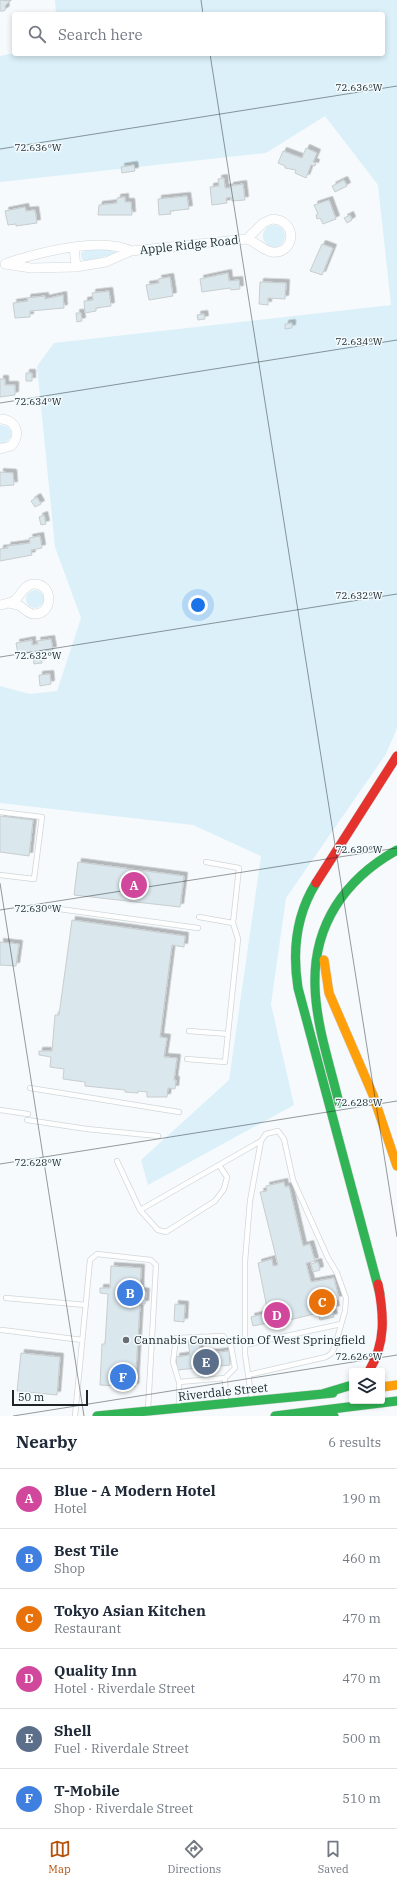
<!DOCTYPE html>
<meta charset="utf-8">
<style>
:root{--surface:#fff;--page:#f6f6f7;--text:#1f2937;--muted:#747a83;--line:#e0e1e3;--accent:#b45309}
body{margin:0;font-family:"IBM Plex Serif",serif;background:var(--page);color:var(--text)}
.controls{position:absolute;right:12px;bottom:12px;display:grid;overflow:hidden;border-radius:4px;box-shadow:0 2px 6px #0003}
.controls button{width:36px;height:36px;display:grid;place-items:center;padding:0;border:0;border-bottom:1px solid var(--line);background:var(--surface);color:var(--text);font:20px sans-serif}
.scale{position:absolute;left:12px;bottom:10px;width:76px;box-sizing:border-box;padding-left:4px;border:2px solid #1c2427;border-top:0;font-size:11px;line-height:14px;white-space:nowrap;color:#1c2427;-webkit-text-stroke:3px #f3fbff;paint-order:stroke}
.you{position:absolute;left:198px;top:605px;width:14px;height:14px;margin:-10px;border:3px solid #fff;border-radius:50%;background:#1a73e8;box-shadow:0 0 0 6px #1a73e833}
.badge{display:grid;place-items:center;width:26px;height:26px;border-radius:50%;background:var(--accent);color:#fff;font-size:13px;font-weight:700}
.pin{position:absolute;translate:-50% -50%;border:2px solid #fff;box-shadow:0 1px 4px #0006}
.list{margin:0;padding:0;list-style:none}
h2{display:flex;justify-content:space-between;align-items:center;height:52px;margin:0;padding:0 16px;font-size:17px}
h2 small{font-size:13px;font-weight:400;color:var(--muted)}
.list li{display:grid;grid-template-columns:26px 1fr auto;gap:12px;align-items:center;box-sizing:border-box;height:60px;padding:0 16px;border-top:1px solid var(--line)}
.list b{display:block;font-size:15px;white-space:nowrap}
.list p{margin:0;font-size:13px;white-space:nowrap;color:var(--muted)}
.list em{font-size:13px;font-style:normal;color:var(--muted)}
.icon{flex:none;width:22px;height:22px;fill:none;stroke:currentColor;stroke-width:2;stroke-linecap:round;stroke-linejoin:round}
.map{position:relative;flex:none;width:397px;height:1416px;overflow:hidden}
.search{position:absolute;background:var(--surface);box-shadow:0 2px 6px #0003;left:12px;right:12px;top:12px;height:44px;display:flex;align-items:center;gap:10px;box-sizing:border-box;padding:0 14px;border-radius:4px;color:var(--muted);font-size:15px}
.sheet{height:412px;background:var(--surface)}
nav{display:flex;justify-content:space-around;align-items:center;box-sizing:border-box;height:56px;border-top:1px solid var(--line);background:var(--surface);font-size:11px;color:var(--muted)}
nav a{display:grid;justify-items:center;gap:2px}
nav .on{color:var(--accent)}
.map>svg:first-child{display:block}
.green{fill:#dbf0f9}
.building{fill:#dae7ed;stroke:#c8cdcf;filter:url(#shadow)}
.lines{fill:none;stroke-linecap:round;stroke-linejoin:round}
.lane-casing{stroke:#d0d7da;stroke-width:6}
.street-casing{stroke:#d0d7da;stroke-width:10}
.fast-casing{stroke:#d3d6d7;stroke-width:10}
.slow-casing{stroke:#d3d6d7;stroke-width:10}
.jam-casing{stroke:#d3d6d7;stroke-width:10}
.lane{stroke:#fefeff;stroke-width:4.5}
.street{stroke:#fefeff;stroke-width:9}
.fast{stroke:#30b455;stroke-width:9}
.slow{stroke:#ff9f0a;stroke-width:9}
.jam{stroke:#e5322d;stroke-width:9}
.ticks{fill:none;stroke:#1c2427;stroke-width:1;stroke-opacity:0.45}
.poi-dot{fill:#686f72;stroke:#f3fbff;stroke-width:1.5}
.labels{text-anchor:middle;stroke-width:3;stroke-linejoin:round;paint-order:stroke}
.street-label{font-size:12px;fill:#1c2427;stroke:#f3fbff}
.poi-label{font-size:12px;fill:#1c2427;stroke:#f3fbff;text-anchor:start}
.ticks-label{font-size:10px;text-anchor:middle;fill:#1c2427;stroke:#f3fbff;stroke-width:3;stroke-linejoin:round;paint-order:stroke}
</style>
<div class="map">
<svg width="397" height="1416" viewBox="0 0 397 1416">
<defs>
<filter id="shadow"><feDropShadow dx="3.5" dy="-3.5" stdDeviation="0" flood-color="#0004"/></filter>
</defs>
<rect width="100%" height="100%" fill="#f6fafc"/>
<path class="green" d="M55 0H397V728L386 754 286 898 271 1004 294 1105 148 1185 141 1160 229 1080 261 856 193 825 0 803V686L30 694 57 691 81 618 55 547 37 366 54 343 391 305 378 185 325 116 266 153 0 182V56L14 53 383 54V14H56Z
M263 236a11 11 0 1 1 22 0a11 11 0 1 1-22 0Z
M86 250H117L119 251 111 255 86 261 83 260 81 256V253Z
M0 425 7 426 11 431V437L5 443H0Z
M26 599a9 9 0 1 1 18 0a9 9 0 1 1-18 0Z"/>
<path class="building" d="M0 0 10 1 5 6 6 9 4 11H0Z
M306 148 317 153 313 162 316 163 315 166 311 165 306 178 295 173 296 170 285 168V166L278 163 283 151 302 158Z
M134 165 135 171 122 173 121 167Z
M224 178 225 188H230V186L243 184 245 200 232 201 231 197 226 198 227 203 212 205 210 187 219 186 218 179Z
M344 180 347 186 335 192 332 186Z
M187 196 189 209 170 211 171 214 159 215 158 199Z
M125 197V202H131L132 215H98L99 205 117 203V198Z
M329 200 336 219 323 224 320 218 317 219 316 215 318 214 314 205Z
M25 207 26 211 35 210 37 223 16 226V224L8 225 5 211Z
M350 215 352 220 347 223 344 218Z
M322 244 333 248 322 275 310 271Z
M228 273 229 281 239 280 240 289 231 290 230 288 202 292 200 279Z
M170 277 173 296 149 300 146 285 159 283 158 279Z
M260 282 286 283 285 299 268 298V305L259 304Z
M109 291 111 306 96 308V311L85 313 84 301 93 300 92 293Z
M63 295 64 308 30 311V317L15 318 13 303 28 301 27 298 45 296V299Z
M76 313H81L82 321 77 322Z
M204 314 205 319 198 320 197 315Z
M292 323V328L285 329V324Z
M26 373H32V381H26Z
M0 379H5V385H15V395L0 397Z
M0 472 13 473 14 485 0 486Z
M37 497 41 504 35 507 31 501Z
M44 515 46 524 41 525 39 517Z
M40 536 42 548 31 550 32 555 0 561V549L8 548 7 546 30 543 29 538Z
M51 639 53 650 40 652 42 663 34 664 32 652 18 654 16 643 32 640V645L38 644 37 641Z
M50 674 51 684 40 686 39 675Z
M0 816 33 820 29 856 0 852Z
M78 862 184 876 180 907 74 895Z
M72 920 185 936 184 947 172 945 160 1037 167 1038 164 1057 177 1058 174 1080H176L175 1089 168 1088 167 1097H147V1092L138 1091V1093L125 1092V1090L85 1086V1082L63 1079 64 1069 50 1067 51 1057 39 1055V1051H52L55 1015H59Z
M0 942 19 944 16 966 0 965Z
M284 1182 285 1187 289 1186 303 1246 310 1244 315 1261 306 1263 311 1282 334 1278 339 1299 334 1300 336 1309 332 1310 334 1317 320 1320 318 1313 269 1325 268 1323 253 1326 251 1317 268 1313 258 1263 272 1259 273 1266 278 1265 260 1192 267 1191 266 1186Z
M318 1262 320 1270 313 1272 311 1264Z
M111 1266 141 1268 140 1291 146 1292 145 1304H140L135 1387 100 1385 102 1344H105L108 1294 100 1293V1288H110Z
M175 1304 185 1305 184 1322 174 1321Z
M199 1338 200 1354 229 1351 230 1365 177 1370 176 1357 190 1355 188 1340Z
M21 1353 60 1357 57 1395 17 1391Z"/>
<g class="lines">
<g class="lane-casing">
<path id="lane" d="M0 812 42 817 34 879 0 875
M52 908 198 928
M199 917 233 923 239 868 206 862
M189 1031 228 1034
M187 1059 225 1062 238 939 233 923
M30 1088 179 1112
M0 1110 28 1114
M27 1120 87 1129 158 1136
M117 1161 140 1210 261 1141
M140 1210 158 1230 166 1232 215 1201 224 1189 227 1177 219 1165
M6 1298 86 1305
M2 1330 82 1340
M245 1345 341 1324
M248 1375 326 1357 332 1353 335 1346 345 1311 346 1298 337 1273 328 1258 293 1180 284 1139 278 1131 266 1134 261 1141 250 1201 245 1261V1354L252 1400
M225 1378 179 1382 173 1362 176 1338 223 1336 231 1346 235 1368 225 1378 226 1403
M179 1406V1382
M75 1416 90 1260 97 1254 151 1260 156 1265 148 1410"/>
</g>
<g class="street-casing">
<path id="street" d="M272 219C299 220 295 255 272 252 264 251 256 242 247 239L263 223Z
M74 247 76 267
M7 263C37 253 101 236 131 251
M5 264 31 268 76 267 106 262 131 251 247 239
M0 419C16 419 22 435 11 446L0 449
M0 605C5 604 10 603 15 600 21 595 24 585 33 584 54 582 54 616 33 614 27 613 23 607 18 605 15 604 11 604 8 603"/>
</g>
<g class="fast-casing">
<path id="fast" d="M316 883C296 915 292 950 298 988L380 1294
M339 1103C330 1065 316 1025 315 986 313 925 345 879 397 850
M322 1394 352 1385
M97 1416 333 1393
M275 1416 397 1401
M310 1416H334"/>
</g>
<g class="slow-casing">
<path id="slow" d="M324 960 329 993 373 1095 397 1166
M382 1387 397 1385"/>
</g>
<g class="jam-casing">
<path id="jam" d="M316 883 397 756
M369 1371C386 1343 384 1315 378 1284"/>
</g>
<use href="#lane" class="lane"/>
<use href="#street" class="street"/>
<use href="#fast" class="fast"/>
<use href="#slow" class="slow"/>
<use href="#jam" class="jam"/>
</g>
<path class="ticks" d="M201 0 203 14M210 54 397 1237M0 149 397 86M0 403 397 340M0 657 397 594M0 883 84 1416M0 910 397 848M0 1164 397 1101M13 1416 397 1355"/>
<circle class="poi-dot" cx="126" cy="1340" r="4"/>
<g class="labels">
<g class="street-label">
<text transform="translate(189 245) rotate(-6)" y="4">Apple Ridge Road</text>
<text transform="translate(223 1392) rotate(-6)" y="4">Riverdale Street</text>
</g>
<g class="poi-label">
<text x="134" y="1344">Cannabis Connection Of West Springfield</text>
</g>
</g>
<g class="ticks-label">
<text x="359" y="91">72.636°W</text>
<text x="38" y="151">72.636°W</text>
<text x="359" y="345">72.634°W</text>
<text x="38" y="405">72.634°W</text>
<text x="359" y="599">72.632°W</text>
<text x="38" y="659">72.632°W</text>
<text x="359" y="853">72.630°W</text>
<text x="38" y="912">72.630°W</text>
<text x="359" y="1106">72.628°W</text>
<text x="38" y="1166">72.628°W</text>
<text x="359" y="1360">72.626°W</text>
</g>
</svg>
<div class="controls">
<button><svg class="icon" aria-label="layers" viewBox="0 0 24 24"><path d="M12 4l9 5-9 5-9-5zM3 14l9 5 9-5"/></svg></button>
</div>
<div class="scale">50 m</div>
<div class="you"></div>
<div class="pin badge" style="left:134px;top:885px;background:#d1479c">A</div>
<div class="pin badge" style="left:130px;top:1293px;background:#3f7fe0">B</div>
<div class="pin badge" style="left:322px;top:1302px;background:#e8710a">C</div>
<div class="pin badge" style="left:277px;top:1315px;background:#d1479c">D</div>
<div class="pin badge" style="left:206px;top:1362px;background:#5c6f8a">E</div>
<div class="pin badge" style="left:123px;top:1377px;background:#3f7fe0">F</div>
<div class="search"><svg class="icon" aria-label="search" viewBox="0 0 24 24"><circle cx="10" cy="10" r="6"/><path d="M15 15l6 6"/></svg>Search here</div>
</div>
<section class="sheet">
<h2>Nearby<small>6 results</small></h2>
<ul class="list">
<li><span class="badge" style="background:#d1479c">A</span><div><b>Blue - A Modern Hotel</b><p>Hotel</p></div><em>190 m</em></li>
<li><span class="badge" style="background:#3f7fe0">B</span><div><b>Best Tile</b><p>Shop</p></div><em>460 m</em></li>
<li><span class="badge" style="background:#e8710a">C</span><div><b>Tokyo Asian Kitchen</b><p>Restaurant</p></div><em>470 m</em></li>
<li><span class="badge" style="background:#d1479c">D</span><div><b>Quality Inn</b><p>Hotel · Riverdale Street</p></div><em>470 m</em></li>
<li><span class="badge" style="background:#5c6f8a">E</span><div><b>Shell</b><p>Fuel · Riverdale Street</p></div><em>500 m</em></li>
<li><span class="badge" style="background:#3f7fe0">F</span><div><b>T-Mobile</b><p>Shop · Riverdale Street</p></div><em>510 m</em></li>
</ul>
</section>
<nav>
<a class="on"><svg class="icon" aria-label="map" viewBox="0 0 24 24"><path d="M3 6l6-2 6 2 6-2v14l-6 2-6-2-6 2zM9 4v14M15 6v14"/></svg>Map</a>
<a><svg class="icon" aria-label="directions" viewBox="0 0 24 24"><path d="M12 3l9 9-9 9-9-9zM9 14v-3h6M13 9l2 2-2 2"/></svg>Directions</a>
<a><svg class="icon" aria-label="saved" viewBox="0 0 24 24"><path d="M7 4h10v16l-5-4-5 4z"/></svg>Saved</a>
</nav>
